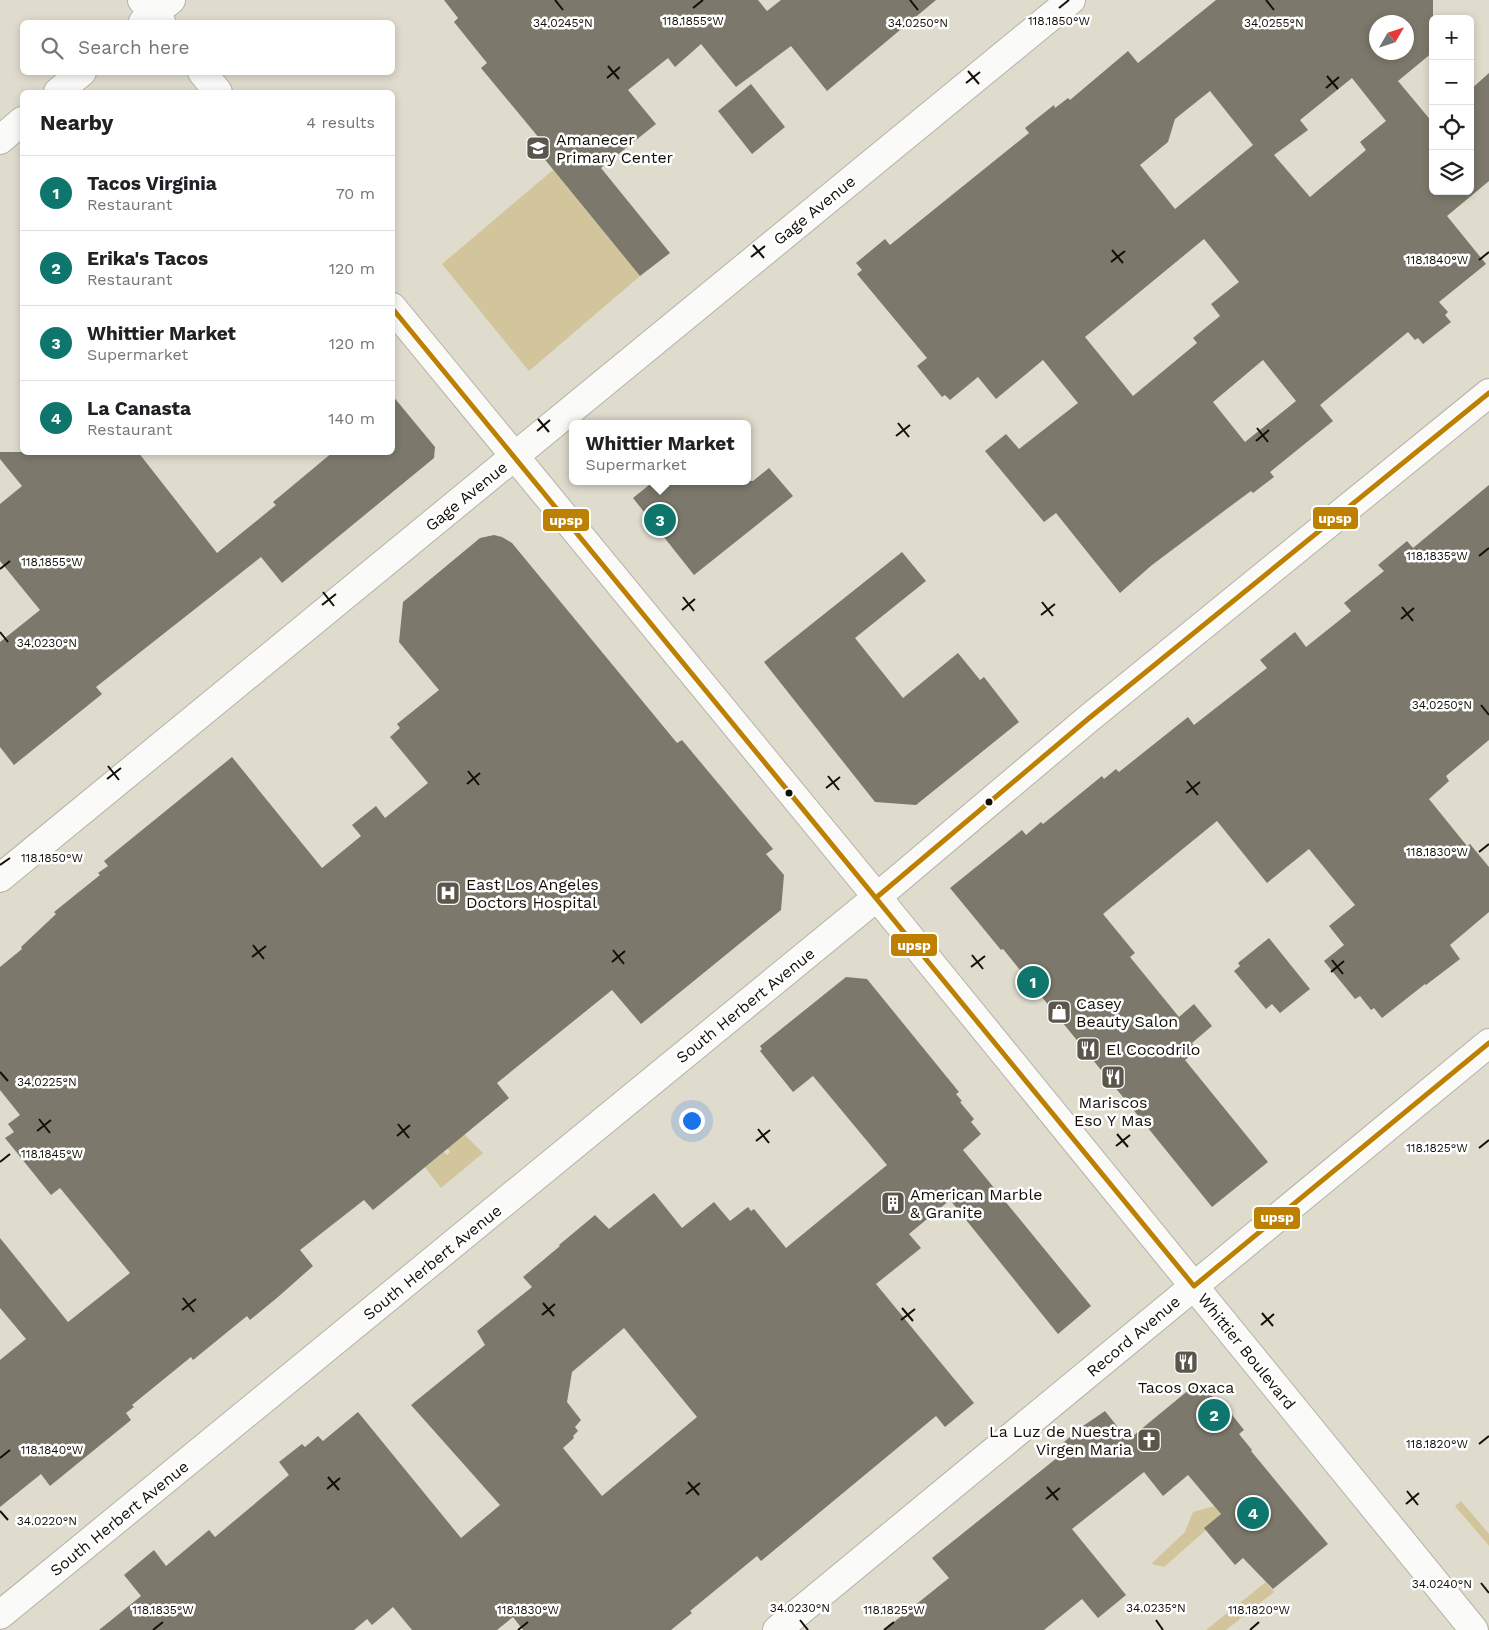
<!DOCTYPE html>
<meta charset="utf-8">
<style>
:root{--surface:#fff;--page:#f2f2f2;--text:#202124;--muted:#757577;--line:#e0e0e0;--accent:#0f766e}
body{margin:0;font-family:"Work Sans",sans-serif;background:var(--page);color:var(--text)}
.controls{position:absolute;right:15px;top:15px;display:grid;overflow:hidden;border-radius:8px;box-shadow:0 2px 8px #0003}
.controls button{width:45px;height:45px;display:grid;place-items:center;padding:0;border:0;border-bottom:1px solid var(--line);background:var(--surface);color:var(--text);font:25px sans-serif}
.compass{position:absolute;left:1369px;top:15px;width:45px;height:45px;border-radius:50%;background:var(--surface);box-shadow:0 2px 8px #0003;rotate:51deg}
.you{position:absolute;left:691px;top:1120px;width:18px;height:18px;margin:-12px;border:4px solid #fff;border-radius:50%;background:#1a73e8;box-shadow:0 0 0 8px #1a73e833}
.badge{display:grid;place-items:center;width:32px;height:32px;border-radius:50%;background:var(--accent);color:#fff;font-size:16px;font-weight:700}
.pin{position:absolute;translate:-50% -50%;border:2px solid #fff;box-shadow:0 1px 5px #0006}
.popup{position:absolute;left:569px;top:420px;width:182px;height:65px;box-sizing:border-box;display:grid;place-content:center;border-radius:8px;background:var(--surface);filter:drop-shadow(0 1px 4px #0005);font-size:16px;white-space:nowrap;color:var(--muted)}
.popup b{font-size:19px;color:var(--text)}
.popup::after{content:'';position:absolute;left:50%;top:100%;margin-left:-10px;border:10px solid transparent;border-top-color:var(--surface)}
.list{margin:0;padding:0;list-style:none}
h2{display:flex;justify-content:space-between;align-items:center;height:65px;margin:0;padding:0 20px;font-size:21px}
h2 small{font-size:16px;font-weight:400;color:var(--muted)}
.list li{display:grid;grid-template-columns:32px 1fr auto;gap:15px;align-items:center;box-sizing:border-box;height:75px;padding:0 20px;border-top:1px solid var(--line)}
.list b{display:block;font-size:19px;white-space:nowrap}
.list p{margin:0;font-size:16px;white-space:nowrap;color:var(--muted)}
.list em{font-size:16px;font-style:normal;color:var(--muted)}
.icon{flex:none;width:28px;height:28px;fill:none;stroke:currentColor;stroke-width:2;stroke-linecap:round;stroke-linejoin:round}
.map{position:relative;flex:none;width:1489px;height:1630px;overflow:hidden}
.search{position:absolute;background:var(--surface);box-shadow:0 2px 8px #0003;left:20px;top:20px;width:375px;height:55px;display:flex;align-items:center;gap:12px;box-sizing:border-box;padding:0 18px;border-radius:8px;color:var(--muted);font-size:19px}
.panel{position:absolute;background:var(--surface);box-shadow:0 2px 8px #0003;left:20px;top:90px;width:375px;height:365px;border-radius:8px}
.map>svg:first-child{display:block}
.green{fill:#d2c59c}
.building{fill:#7c796c;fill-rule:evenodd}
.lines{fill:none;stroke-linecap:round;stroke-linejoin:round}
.minor-casing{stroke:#b5b2a6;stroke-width:30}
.major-casing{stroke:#b5b2a6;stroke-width:30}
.minor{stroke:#fafaf8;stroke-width:28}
.major{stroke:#fafaf8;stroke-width:28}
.bus-1-casing{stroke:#fff;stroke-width:9}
.bus-1{stroke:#be8002;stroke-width:5}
.ticks{fill:none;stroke:#120f07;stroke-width:2}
.bus-dot{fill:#120f07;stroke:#fff;stroke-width:2}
.labels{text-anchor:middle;stroke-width:5;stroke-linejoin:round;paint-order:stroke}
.poi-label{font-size:16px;fill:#120f07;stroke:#fff;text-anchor:start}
.street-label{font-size:16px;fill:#120f07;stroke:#fff}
.ticks-label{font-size:12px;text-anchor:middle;fill:#120f07;stroke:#fff;stroke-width:5;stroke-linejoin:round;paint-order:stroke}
.line-badge{stroke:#fff;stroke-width:2}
.badge-label{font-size:14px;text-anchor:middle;font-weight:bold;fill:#fff}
</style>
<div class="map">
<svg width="1489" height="1630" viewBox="0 0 1489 1630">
<rect width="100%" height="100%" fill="#dfdbcd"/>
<path class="green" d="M553 170 640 276 529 371 442 264Z
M464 1134 483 1153 441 1188 425 1167 444 1152 447 1155 450 1152 447 1148Z
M1461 1501 1489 1534V1546L1455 1506Z
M1214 1506 1221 1514 1205 1527 1206 1530 1164 1567 1151 1564 1185 1532 1193 1512Z
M1266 1582 1274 1592 1226 1630H1206Z"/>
<path class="building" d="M444 0H758L767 11 781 0H936L827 91 791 46 736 87 701 44 675 67 668 58 628 90 656 124 601 168 670 253 640 276 542 156 549 150 481 68 487 63 454 22 458 18Z
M1216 0H1433V52L1398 81 1433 123V191H1470V90L1489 73V181L1447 216 1486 264 1439 302 1448 312 1445 315 1451 322 1423 344 1418 338 1415 340 1408 332 1320 405 1333 421 1270 472 1274 477 1253 493 1251 491 1232 505 1152 565 1120 593 1056 513 1044 522 985 451 1006 434 1019 449 1078 403 1043 360 996 399 978 377 950 400 945 395 942 397 917 366 927 358 857 274 862 270 856 263 885 239 890 245 1029 133 1025 128 1054 105 1055 108 1068 98 1070 100 1128 51 1138 63ZM1376 22H1406V52H1376ZM1352 78 1386 121 1360 142 1366 150 1310 197 1274 155 1308 130 1300 120ZM1210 91 1253 145 1175 209 1140 165 1168 142 1175 119ZM1204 239 1239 282 1211 304 1220 316 1193 338 1197 343 1133 396 1085 337ZM1263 360 1296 401 1245 442 1213 402Z
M751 84 785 127 752 154 718 111Z
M392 395 435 447 434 458 282 583 261 557 96 687 102 694 14 765 0 747V642L40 610 0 561V504L22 486 0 459V452H138L217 553 276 505 273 502 333 452H392Z
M769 468 793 496 694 575 633 498 654 481H753Z
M1489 485V740L1446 776 1449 781 1429 799 1467 846 1470 844 1489 867V912L1450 945 1460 959 1426 985 1425 984 1382 1018 1374 1008 1371 1010 1360 996 1355 999 1324 961 1344 945 1329 926 1355 905 1309 849 1267 883 1217 821 1103 914 1135 953 1130 957 1179 1017 1194 1004 1212 1026 1192 1043 1197 1050 1185 1060 1268 1162 1212 1207 1003 949 1001 950 950 888 1022 830 1026 835 1041 822 1043 824 1102 776 1104 779 1116 769 1119 772 1188 717 1194 725 1267 668 1260 660 1295 632 1306 647 1351 611 1344 603 1384 571 1378 565 1407 541 1413 548Z
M494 535 502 537 512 543 677 743 682 740 773 849 766 854 784 875 781 910 641 1024 612 990 497 1083 509 1098 373 1210 364 1200 300 1250 313 1266 278 1297 250 1320 247 1316 193 1360 191 1357 132 1405 134 1407 126 1413 131 1420 50 1486 41 1474 0 1507V1360L26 1339 0 1308V1238L68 1322 130 1273 60 1188 51 1195 5 1138 14 1132 8 1124 20 1115 0 1090V967L22 949 21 947 56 914 54 912 100 875 98 873 108 866 104 861 232 757 322 868 361 836 352 825 376 806 385 818 428 783 390 737 400 728 397 724 439 690 399 642 403 602 480 538Z
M902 552 926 581 855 638 903 698 958 653 980 680 984 677 1019 722 916 805 875 802 764 662Z
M1269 938 1310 989 1280 1013 1272 1004 1266 1009 1234 971 1240 966 1238 963Z
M846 977 867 979 959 1092 956 1094 962 1101 960 1102 974 1119 971 1122 981 1134 963 1150 1091 1306 1058 1334 950 1200 909 1234 921 1248 876 1284 974 1403 945 1427 936 1416 761 1561 757 1556 690 1611 692 1613 671 1630H523L513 1617 497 1630H412L393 1607 372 1625 367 1619 354 1630H99L141 1596 124 1575 154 1550 166 1566 209 1530 215 1537 289 1475 279 1462 302 1444 305 1447 318 1436 323 1441 358 1412 461 1538 500 1505 411 1405 485 1345 477 1331 532 1287 523 1277 560 1246 559 1245 595 1215 609 1229 654 1193 682 1228 714 1202 730 1221 748 1207 751 1211 754 1209 786 1248 887 1165 813 1076 793 1092 760 1051 762 1049 760 1046ZM624 1328 697 1417 602 1496 563 1448 574 1438 573 1436 578 1431 575 1427 581 1420 567 1402 572 1372Z
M1196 1384 1204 1393 1207 1390 1226 1413 1229 1411 1244 1430 1239 1434 1252 1450 1251 1451 1328 1544 1273 1589 1243 1558 1235 1565 1204 1528 1221 1514 1188 1475 1163 1496 1144 1472 1072 1529 1126 1595 1098 1618 1082 1599 1044 1630H884L949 1578 932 1558 1063 1453 1058 1447 1083 1426 1105 1411 1128 1440Z"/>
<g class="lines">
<g class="minor-casing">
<path id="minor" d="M143 22 171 0
M58 92 82 72
M0 140 22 121
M0 878 1071 0
M0 1615 877 897 1088 719 1489 393
M777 1630 1489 1043"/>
</g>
<g class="major-casing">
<path id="major" d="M142 0 161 22
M202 72 218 92
M392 307 877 897 1474 1630"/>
</g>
<use href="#minor" class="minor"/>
<use href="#major" class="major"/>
<g class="bus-1-casing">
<path id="bus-1" d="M392 308 1194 1286 1489 1043
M877 897 1088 719 1489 393"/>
</g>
<use href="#bus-1" class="bus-1"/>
</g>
<path class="ticks" d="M555 0 563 10M910 0 918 10M1266 0 1274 10M693 8 703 0M1059 8 1069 0M608 66 619 79M968 71 979 84M1327 76 1338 89M607 78 620 67M966 83 980 72M1326 88 1339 77M753 245 764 258M1112 250 1123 263M751 257 765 246M1479 260 1489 252M1111 262 1125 251M538 419 549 432M898 423 909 437M1257 428 1268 442M537 431 550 420M896 436 910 425M1256 441 1269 430M1479 556 1489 548M0 569 10 561M323 592 334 606M683 597 694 611M1042 602 1053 616M322 605 336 594M1402 607 1413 621M682 610 695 599M1041 615 1055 604M1401 619 1414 608M0 632 8 642M1481 705 1489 715M108 766 119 780M468 771 479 785M828 776 839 790M107 779 121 768M1187 781 1198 795M467 784 480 773M826 788 840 777M1186 793 1200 782M1479 852 1489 844M0 865 10 858M253 945 264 959M613 950 624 964M972 955 983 969M252 957 266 946M1332 960 1343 974M612 962 625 951M971 967 985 956M1331 972 1344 961M0 1072 8 1081M39 1119 50 1133M398 1124 409 1138M758 1129 769 1143M37 1131 51 1120M1117 1134 1128 1147M397 1136 410 1125M756 1141 770 1130M1116 1146 1130 1135M1479 1148 1489 1140M0 1162 10 1154M183 1298 194 1312M543 1303 554 1316M902 1308 913 1321M182 1310 196 1299M1262 1313 1273 1326M542 1315 555 1304M901 1320 915 1309M1261 1325 1274 1314M1479 1444 1489 1436M0 1458 10 1450M328 1477 339 1490M688 1482 699 1495M1047 1487 1058 1500M327 1489 340 1478M1407 1491 1418 1505M686 1494 700 1483M1046 1499 1060 1488M1406 1504 1419 1493M0 1511 8 1520M1481 1583 1489 1593M800 1620 808 1630M1156 1620 1163 1630M153 1630 163 1622M518 1630 528 1622M884 1630 894 1622M1250 1630 1259 1622"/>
<defs>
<g id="school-square" transform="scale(1.25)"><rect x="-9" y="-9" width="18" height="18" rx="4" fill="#5a564c" stroke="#fff"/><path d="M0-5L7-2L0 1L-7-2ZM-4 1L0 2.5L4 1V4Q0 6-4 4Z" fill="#fff"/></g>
<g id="hospital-square" transform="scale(1.25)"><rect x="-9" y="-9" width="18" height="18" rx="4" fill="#5a564c" stroke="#fff"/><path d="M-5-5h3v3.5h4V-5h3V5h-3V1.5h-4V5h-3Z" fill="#fff"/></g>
<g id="shop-square" transform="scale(1.25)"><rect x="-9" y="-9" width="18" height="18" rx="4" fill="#5a564c" stroke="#fff"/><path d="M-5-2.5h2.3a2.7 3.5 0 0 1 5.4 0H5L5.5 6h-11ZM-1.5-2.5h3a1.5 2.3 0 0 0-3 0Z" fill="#fff"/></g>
<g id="restaurant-square" transform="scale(1.25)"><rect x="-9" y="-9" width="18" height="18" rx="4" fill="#5a564c" stroke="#fff"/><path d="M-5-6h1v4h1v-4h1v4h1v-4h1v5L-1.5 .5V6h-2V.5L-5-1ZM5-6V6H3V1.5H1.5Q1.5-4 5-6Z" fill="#fff"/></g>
<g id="building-square" transform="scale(1.25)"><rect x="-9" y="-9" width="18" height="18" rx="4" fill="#5a564c" stroke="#fff"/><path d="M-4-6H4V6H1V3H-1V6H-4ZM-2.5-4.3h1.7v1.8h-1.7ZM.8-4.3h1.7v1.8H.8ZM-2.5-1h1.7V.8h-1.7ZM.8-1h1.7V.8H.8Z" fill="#fff"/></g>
<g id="church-square" transform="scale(1.25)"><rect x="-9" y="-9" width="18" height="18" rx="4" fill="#5a564c" stroke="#fff"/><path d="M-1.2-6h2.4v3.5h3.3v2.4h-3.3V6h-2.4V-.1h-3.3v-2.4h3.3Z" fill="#fff"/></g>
</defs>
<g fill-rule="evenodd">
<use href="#school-square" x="538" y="148"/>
<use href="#hospital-square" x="448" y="893"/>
<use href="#shop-square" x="1059" y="1012"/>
<use href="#restaurant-square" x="1088" y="1049"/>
<use href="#restaurant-square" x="1113" y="1077"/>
<use href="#building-square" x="893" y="1203"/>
<use href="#restaurant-square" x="1186" y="1362"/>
<use href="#church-square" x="1149" y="1440"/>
</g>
<g class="bus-dot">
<circle cx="789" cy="793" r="4.5"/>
<circle cx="989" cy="802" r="4.5"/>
</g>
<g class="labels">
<g class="poi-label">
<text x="556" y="145">Amanecer<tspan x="556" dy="18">Primary Center</tspan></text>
<text x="466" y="890">East Los Angeles<tspan x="466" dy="18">Doctors Hospital</tspan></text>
<text x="1076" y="1009">Casey<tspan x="1076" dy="18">Beauty Salon</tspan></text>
<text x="1106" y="1055">El Cocodrilo</text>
<text x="1113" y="1108" text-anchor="middle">Mariscos<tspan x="1113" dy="18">Eso Y Mas</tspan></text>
<text x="910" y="1200">American Marble<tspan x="910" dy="18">&amp; Granite</tspan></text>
<text x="1186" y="1393" text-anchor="middle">Tacos Oxaca</text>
<text x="1132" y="1437" text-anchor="end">La Luz de Nuestra<tspan x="1132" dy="18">Virgen Maria</tspan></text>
</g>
<g class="street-label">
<text transform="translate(814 210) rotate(-39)" y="6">Gage Avenue</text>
<text transform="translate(466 496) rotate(-39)" y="6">Gage Avenue</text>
<text transform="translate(745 1005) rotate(-39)" y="6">South Herbert Avenue</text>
<text transform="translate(432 1262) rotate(-39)" y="6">South Herbert Avenue</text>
<text transform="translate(1133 1336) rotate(-40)" y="6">Record Avenue</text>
<text transform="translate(1247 1351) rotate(51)" y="6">Whittier Boulevard</text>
<text transform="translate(119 1518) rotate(-39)" y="6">South Herbert Avenue</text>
</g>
</g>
<g class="ticks-label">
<text x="693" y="25">118.1855°W</text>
<text x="1059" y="25">118.1850°W</text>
<text x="563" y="27">34.0245°N</text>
<text x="918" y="27">34.0250°N</text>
<text x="1274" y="27">34.0255°N</text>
<text x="1437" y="264">118.1840°W</text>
<text x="1437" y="560">118.1835°W</text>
<text x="52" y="566">118.1855°W</text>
<text x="47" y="647">34.0230°N</text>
<text x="1442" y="709">34.0250°N</text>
<text x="1437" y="856">118.1830°W</text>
<text x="52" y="862">118.1850°W</text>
<text x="47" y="1086">34.0225°N</text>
<text x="1437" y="1152">118.1825°W</text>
<text x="52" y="1158">118.1845°W</text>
<text x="1437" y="1448">118.1820°W</text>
<text x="52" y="1454">118.1840°W</text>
<text x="47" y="1525">34.0220°N</text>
<text x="1442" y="1588">34.0240°N</text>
<text x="800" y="1612">34.0230°N</text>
<text x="1156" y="1612">34.0235°N</text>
<text x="163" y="1614">118.1835°W</text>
<text x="528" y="1614">118.1830°W</text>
<text x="894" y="1614">118.1825°W</text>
<text x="1259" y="1614">118.1820°W</text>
</g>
<g class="line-badge">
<rect x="1312" y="506" width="47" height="24" rx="5" fill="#be8002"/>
<rect x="542" y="508" width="48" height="24" rx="5" fill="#be8002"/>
<rect x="890" y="933" width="48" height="24" rx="5" fill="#be8002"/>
<rect x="1253" y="1206" width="48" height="24" rx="5" fill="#be8002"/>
</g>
<g class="badge-label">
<text x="1335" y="523">upsp</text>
<text x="566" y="525">upsp</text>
<text x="914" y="950">upsp</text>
<text x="1277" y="1222">upsp</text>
</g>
</svg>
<div class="controls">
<button>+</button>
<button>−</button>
<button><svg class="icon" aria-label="locate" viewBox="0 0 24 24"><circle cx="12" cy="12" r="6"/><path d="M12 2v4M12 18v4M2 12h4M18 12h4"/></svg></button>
<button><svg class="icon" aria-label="layers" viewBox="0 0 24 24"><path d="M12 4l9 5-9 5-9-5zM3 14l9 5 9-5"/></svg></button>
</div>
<svg class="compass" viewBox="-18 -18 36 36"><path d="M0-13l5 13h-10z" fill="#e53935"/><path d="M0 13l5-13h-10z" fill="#757577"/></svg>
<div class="you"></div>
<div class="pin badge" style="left:1033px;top:982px">1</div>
<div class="pin badge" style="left:1214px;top:1415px">2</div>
<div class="pin badge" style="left:660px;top:520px">3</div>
<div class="popup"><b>Whittier Market</b>Supermarket</div>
<div class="pin badge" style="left:1253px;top:1513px">4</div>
<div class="search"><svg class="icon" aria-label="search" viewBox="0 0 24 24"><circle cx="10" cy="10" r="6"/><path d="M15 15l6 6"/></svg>Search here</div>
<section class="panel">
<h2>Nearby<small>4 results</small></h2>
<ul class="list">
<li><span class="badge">1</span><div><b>Tacos Virginia</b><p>Restaurant</p></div><em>70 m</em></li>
<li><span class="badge">2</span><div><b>Erika's Tacos</b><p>Restaurant</p></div><em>120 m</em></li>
<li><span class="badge">3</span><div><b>Whittier Market</b><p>Supermarket</p></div><em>120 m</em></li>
<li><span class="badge">4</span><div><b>La Canasta</b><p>Restaurant</p></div><em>140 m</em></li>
</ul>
</section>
</div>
